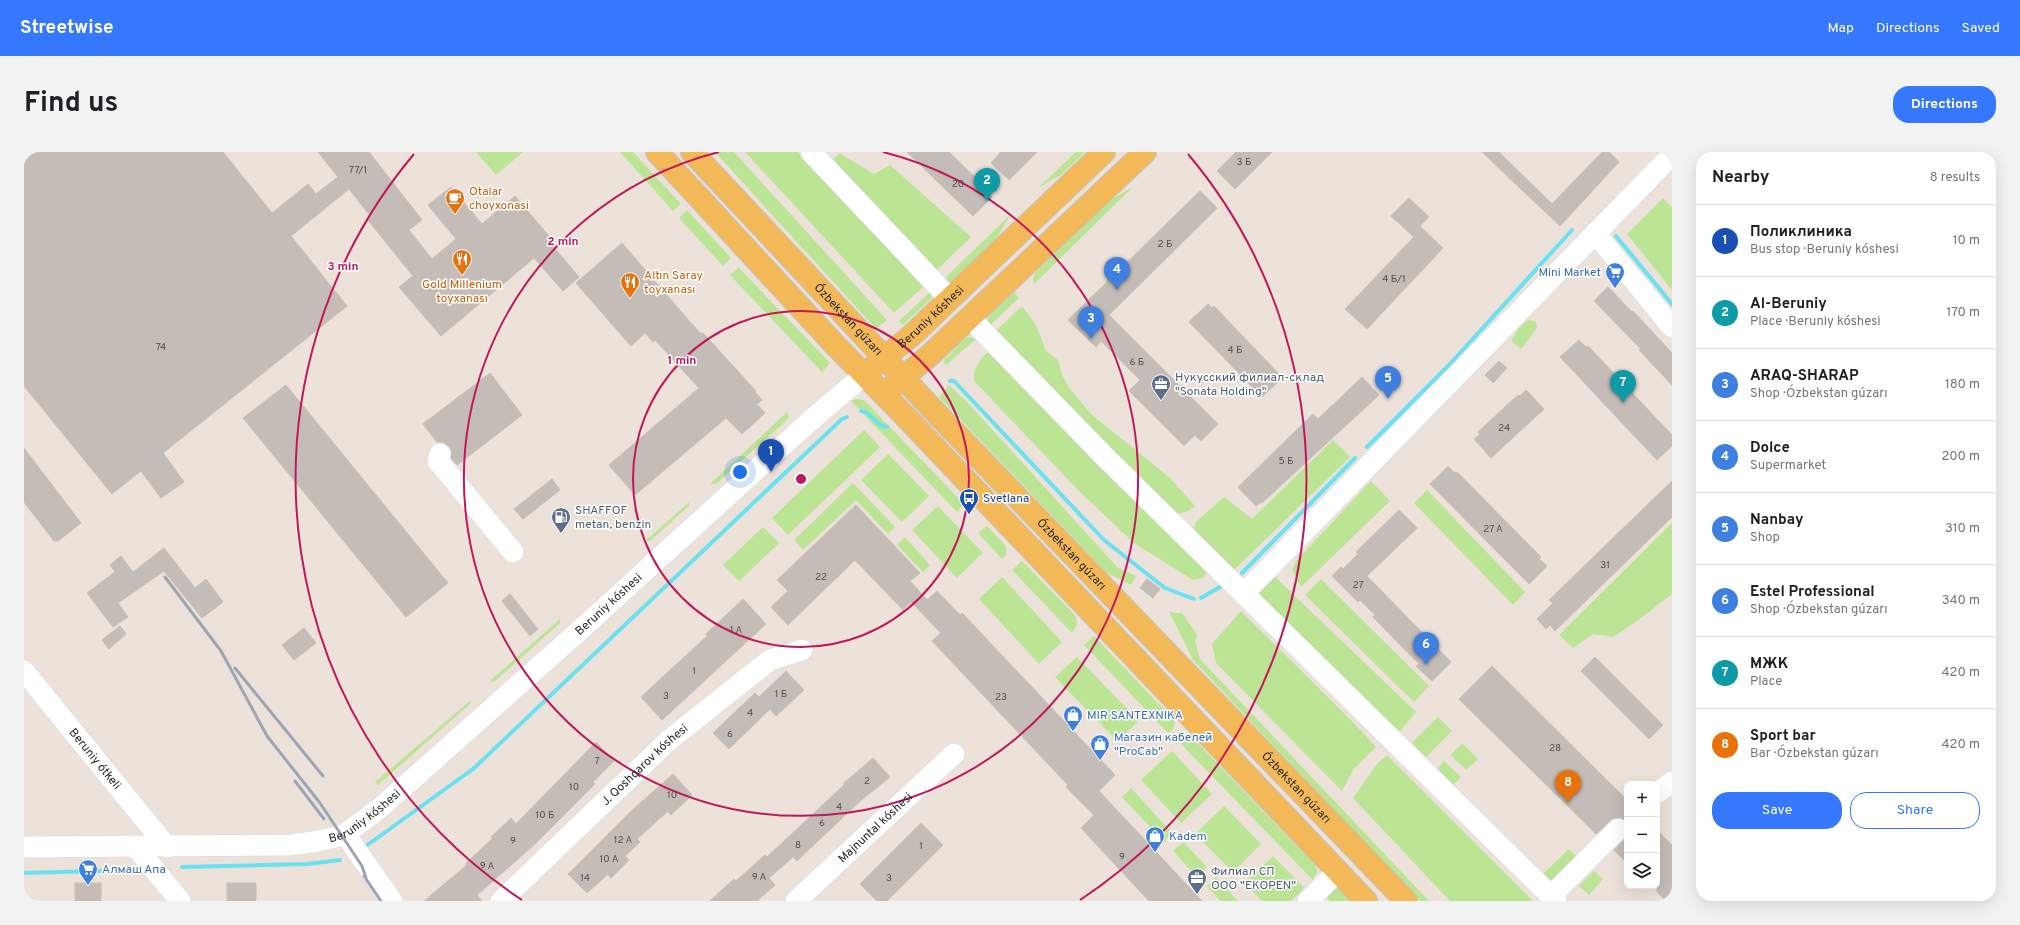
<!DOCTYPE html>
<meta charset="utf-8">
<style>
:root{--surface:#fff;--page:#f2f2f2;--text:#202124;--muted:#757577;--line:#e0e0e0;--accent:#3678fd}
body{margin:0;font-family:Overpass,sans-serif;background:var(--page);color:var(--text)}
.controls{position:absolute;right:12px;bottom:12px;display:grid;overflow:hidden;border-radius:8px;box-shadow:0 4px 16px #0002}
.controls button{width:36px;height:36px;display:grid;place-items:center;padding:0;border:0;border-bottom:1px solid var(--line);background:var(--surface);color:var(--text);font:20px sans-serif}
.you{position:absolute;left:716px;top:320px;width:14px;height:14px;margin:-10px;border:3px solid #fff;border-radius:50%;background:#1a73e8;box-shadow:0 0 0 6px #1a73e833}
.badge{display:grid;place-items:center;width:26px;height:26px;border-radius:50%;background:var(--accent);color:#fff;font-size:13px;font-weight:700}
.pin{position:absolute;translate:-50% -33px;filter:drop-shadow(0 1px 2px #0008)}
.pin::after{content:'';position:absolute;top:21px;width:14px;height:12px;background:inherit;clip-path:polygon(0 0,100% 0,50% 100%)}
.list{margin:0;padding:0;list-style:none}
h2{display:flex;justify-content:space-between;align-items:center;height:52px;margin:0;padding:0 16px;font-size:17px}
h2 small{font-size:13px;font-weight:400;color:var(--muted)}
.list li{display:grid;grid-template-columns:26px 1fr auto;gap:12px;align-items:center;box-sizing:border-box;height:72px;padding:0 16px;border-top:1px solid var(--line)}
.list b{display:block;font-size:15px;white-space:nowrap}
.list p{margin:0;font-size:13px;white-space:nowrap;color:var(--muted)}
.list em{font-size:13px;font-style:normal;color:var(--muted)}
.actions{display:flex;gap:8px;padding:12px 16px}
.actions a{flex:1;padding:9px 0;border:1px solid var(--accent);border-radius:16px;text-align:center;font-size:14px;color:var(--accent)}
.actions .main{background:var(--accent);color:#fff}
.icon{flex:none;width:22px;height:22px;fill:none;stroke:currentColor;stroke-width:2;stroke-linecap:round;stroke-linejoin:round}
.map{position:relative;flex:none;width:1648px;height:749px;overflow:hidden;border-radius:16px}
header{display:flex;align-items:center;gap:24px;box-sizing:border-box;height:56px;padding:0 20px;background:var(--accent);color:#fff}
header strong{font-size:19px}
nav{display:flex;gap:22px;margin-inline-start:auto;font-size:14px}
.intro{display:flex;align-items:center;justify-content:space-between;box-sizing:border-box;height:96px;padding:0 24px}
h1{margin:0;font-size:28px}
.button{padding:10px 18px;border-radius:16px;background:var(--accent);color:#fff;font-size:14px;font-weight:700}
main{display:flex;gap:24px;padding:0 24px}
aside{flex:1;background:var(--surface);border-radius:16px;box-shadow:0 4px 16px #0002}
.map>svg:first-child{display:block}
.green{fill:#bbe495}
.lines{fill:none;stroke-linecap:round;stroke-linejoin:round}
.stream{stroke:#6ae0f0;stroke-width:4}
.building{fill:#c4bcb7;stroke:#c7bdb4}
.minor-casing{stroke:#d0d6e2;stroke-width:22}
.major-casing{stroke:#c3c3c3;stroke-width:24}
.minor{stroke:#fff;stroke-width:21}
.major{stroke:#f3b858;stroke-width:22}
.rail{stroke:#9da4b4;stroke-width:3}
.ring{fill:none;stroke:#c2185b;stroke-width:2}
.labels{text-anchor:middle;stroke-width:3;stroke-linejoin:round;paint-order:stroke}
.number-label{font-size:10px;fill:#504e4c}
.food-label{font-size:12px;fill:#c56008;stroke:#fff;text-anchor:start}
.shop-label{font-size:12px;fill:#366cbe;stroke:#fff;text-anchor:start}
.street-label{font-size:12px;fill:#292929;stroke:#fff}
.service-label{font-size:12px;fill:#4e5e75;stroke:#fff;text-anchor:start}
.transit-label{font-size:12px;fill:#164399;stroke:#fff;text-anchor:start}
.centre{fill:#c2185b;stroke:#fff;stroke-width:2}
.ring-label{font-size:12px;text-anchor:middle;font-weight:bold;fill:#c2185b;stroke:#fff;stroke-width:3;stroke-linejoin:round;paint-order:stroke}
</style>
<header>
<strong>Streetwise</strong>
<nav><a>Map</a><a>Directions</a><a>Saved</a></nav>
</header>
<div class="intro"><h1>Find us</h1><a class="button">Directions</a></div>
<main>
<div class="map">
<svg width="1648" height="749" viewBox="0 0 1648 749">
<rect width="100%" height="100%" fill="#ece2da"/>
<path class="green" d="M452 0H499L472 23Z
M596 0H609L657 52 649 59Z
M691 0H710L863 168 852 177Z
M721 0H774L899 135 870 161Z
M1052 0H1061L1038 22 1014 36Z
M815 1 850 22 866 13 947 85 912 119 808 9Z
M1109 35 1010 132 1009 127 1011 121 1088 47Z
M1639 46 1648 56V138L1603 82Z
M663 58 707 106 699 114 655 66Z
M987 62 974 84 931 128 924 131 919 128Z
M715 116 806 211 798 220 706 123Z
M907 139 909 142 908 146 879 173 875 169Z
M990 140 995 146 963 176C961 161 980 150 990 140Z
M998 154 1012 173 1022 199 1034 208 1038 223 1046 237 1068 263 1145 325 1171 354C1163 361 1158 362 1149 360L970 181Z
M1504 168 1512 170 1513 176 1497 197 1487 189 1495 176Z
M943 185 953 186 922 213 919 209Z
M964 200 1186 417 1179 426 1169 428 1110 391 1055 339 950 229C949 218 955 207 964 200Z
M925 233 944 251 1094 416 1112 424 1107 433 1083 421 915 245Z
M832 247 840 248 940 352 933 360 827 249Z
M763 260 765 266 692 332H686Z
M840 278 856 295 764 383 748 366Z
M1309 288 1326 305 1210 418 1173 383 1170 376 1172 370 1200 345 1228 367Z
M864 302 905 344 878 370 837 328Z
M1347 329 1366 349 1277 435 1268 418 1272 409Z
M829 331 871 375 864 382 832 348 779 398 770 388Z
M1403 338 1501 440 1489 453 1390 351Z
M665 350V354L626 389 620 390Z
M914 354 959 401 933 426 888 378Z
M1648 371V442L1617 466 1589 485 1569 482 1549 496 1535 483Z
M963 374 982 394V403L978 407 954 381Z
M739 375 755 391 715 429 699 413Z
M881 385 906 413 899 420 873 393Z
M998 409 1052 464 1053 473 1048 481 988 418Z
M1248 422 1392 560 1376 579 1366 577 1236 447V436Z
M978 425 1038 490 1015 512 955 447Z
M1297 427 1405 534 1390 550 1281 443Z
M1145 459 1150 461H1158L1174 484 1171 488 1176 507 1405 749H1396L1169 508Z
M1217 459 1325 566 1352 595 1329 618 1318 639 1192 511 1188 492Z
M536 467V471L470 530 466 529Z
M1070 484 1151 569 1149 577 1144 581 1060 493Z
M1053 505 1115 569 1093 589 1031 525Z
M447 548V551L354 633 351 630Z
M1414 565 1428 579 1402 605 1388 591Z
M1166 583 1291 713 1293 719 1289 728 1157 592Z
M1438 591 1454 607 1442 618 1427 603Z
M1148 599 1188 642 1157 671 1117 628Z
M1363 603 1508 748 1507 749H1426L1329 646 1354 611Z
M1420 609 1437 625 1428 634 1414 619 1415 615Z
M1107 636 1148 681 1140 690 1098 645Z
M1200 654 1237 692 1209 720 1171 682Z
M1159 690 1183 715 1173 725 1149 699Z
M1545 697 1554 706 1532 727 1525 728 1519 722Z
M1249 704 1280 736 1267 749H1238L1220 731Z
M1570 719 1579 727 1565 743 1555 734Z
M1192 725 1214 749H1196L1183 734Z
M1313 735 1326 749H1306L1302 745Z"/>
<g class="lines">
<path class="stream" d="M1592 84 1648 152
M926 229H930L1080 388 1141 436 1170 447
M837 259C847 259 852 275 863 275
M1343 295 1425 213 1548 78
M1218 421 1331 306
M1177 446 1201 432
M342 694 449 617 818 267 823 265
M158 715 283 712 316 708
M0 721 111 718"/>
</g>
<path class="building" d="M0 0H199L248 61 284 32 292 42 314 25 294 0H345L398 68 385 78 408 107 432 87 404 53 427 35 458 72 491 44 530 90 527 92 555 125 539 139 510 106 417 184 375 135 389 124 343 67 347 65 325 37 267 84 323 154 139 301 160 330 137 346 117 319 88 342 0 234Z
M883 0H925L966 40 964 41 968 45 949 64Z
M977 0H1013L985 28 967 11Z
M1212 0H1248L1211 37 1193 19Z
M1458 0H1475L1528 52 1578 0H1585L1595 10 1536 74Z
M1176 39 1193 56 1085 163 1194 272 1177 289 1171 283 1160 294 1105 239 1116 228 1077 189 1072 195 1044 168Z
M1385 46 1405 65 1396 74 1419 96 1343 177 1321 157 1390 85 1367 64Z
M598 91 667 171 677 182 679 181 732 239 731 240 738 248 733 252 741 261 718 282 702 266 611 343 585 313 675 236 631 188 629 190 621 181 607 194 552 131Z
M1584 135 1608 160 1609 159 1648 201V233L1615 198 1617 197 1570 149Z
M1184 152 1188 156 1190 154 1254 221 1252 222 1257 227 1238 245 1165 170Z
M1555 188 1562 195 1564 194 1648 283V294L1633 308 1536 205Z
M1475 209 1483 216 1469 231 1461 223Z
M466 221 498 263 433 313 427 306 428 299 425 294 419 290H413L399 272Z
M1338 225 1355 243 1238 351 1237 350 1232 354 1214 335 1289 262 1294 267Z
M262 233 424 431 382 465 219 266Z
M1502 238 1520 257 1467 306 1450 287 1456 282 1454 280 1494 243 1496 244Z
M0 296 57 371 34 389H30L0 350Z
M1424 314 1431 321 1433 320 1517 405 1515 407 1523 414 1505 432 1406 332Z
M528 327 536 338 499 367 490 357Z
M1648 329V365L1531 479 1526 473 1522 477 1513 467 1529 451 1525 448Z
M832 353 896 421 886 429 903 448 913 439 936 463 938 461 1091 623 1075 639 1178 749H1125L1057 676 1070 663 1042 635 1044 633 908 489 917 481 887 450 879 458 831 408 764 473 747 455 764 439 753 428Z
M1375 358 1393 376 1343 424 1427 510 1408 529 1392 514 1395 512 1349 465 1351 463 1336 448 1334 450 1308 424 1317 415 1319 417 1334 402 1332 400Z
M140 396 171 436 182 427 199 450 178 466 140 419 94 451 104 465 89 475 63 441 91 420 86 413 97 404 109 420Z
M1123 427 1136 437 1129 446 1116 436Z
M486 442 514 477 506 484 478 449Z
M719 447 742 472 638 568 617 545 683 484 682 482Z
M96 474 102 482 85 497 78 488Z
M280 476 292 491 270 508 258 493Z
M1571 505 1639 573 1625 587 1557 519Z
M1468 514 1603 648V669L1597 666H1591L1572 682 1435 547Z
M762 519 780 538 752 564 746 557 705 597 689 581 731 541 735 545Z
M572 590 590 609 569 630 571 632 511 692 453 743 458 749H400L443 713 442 711 469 686 467 685 487 666 492 672Z
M849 606 866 625 835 650 773 709 769 705 745 726 751 733 733 749H686L710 727 712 729 741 703 743 705 820 633 819 632Z
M649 622 668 643 647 663 644 659 613 687 616 690 601 704 605 708 587 726 584 722 563 741 544 722 606 660Z
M897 671 919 693 863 749H853L836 732Z
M1633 678 1648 693V749H1642L1633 740Z
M1603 685V711L1590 698Z
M51 731H77V749H51Z
M203 731H232V749H203Z"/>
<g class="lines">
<g class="minor-casing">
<g id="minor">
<path d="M787 0 926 147"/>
<path d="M1571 81 1648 175"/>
<path d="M946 166 1082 306 1532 749"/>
<path d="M416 302 414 309 489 400"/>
<path d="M1219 442 1648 3"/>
<path id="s1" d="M0 519 143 695"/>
<path d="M1633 641 1648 630"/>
<path d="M321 682 368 749"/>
<path d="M111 694 156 749"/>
<path id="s2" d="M0 695 266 693 290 690 312 685 321 682 356 656 555 479 786 269 840 223"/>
<path d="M1527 744 1594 677"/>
<path id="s3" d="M477 749 644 589 746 508 778 498"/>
<path id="s4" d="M772 749 930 602"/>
<path d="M1284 749 1314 719"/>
</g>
</g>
<g class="major-casing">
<g id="major">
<path d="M633 0 812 194 879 262 1342 749"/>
<path id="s5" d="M668 0 912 261 1382 749"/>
<path id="s6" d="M850 214 887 184 1080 0"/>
<path d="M869 234 906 203 1121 0"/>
</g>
</g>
<use href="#minor" class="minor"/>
<use href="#major" class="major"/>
<path class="rail" d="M141 425 197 499 243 584 296 651 338 714 343 729
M211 516 299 624
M271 629 300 667
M340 724 357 749"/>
</g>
<g class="ring">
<circle cx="777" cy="327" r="168"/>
<path d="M859 0A337 337 0 1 1 695 0"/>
<path d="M498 748A505 505 0 0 1 390 2M1164 2A505 505 0 0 1 1056 748"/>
</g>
<defs>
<g id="cafe-pin" transform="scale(1)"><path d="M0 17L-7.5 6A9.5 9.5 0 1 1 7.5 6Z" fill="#e8710a" stroke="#fff"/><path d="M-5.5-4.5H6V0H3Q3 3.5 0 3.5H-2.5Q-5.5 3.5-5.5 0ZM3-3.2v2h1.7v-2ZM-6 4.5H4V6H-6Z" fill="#fff"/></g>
<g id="restaurant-pin" transform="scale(1)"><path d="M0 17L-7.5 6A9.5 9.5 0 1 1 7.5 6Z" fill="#e8710a" stroke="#fff"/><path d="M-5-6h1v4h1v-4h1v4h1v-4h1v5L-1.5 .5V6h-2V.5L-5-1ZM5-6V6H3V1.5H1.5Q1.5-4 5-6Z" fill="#fff"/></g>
<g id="supermarket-pin" transform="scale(1)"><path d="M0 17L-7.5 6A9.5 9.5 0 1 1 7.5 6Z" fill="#3f7fe0" stroke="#fff"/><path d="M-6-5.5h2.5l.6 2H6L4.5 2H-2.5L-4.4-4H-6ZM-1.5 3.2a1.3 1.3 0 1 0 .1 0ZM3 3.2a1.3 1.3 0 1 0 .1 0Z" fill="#fff"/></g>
<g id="office-pin" transform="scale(1)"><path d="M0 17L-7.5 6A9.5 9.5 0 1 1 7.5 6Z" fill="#5c6f8a" stroke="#fff"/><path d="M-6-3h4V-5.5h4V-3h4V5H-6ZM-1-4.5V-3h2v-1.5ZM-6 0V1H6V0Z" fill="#fff"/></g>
<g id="bus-pin" transform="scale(1)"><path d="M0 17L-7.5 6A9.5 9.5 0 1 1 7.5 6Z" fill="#1a4fb4" stroke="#fff"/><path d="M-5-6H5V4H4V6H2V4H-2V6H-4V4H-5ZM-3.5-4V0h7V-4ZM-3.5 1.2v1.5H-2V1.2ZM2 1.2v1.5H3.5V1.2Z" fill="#fff"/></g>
<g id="fuel-pin" transform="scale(1)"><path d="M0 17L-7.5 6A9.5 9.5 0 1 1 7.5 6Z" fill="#5c6f8a" stroke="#fff"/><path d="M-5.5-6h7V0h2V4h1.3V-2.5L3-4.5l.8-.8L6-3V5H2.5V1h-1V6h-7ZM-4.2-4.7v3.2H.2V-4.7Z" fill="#fff"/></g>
<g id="shop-pin" transform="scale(1)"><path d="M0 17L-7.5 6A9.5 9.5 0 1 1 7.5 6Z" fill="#3f7fe0" stroke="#fff"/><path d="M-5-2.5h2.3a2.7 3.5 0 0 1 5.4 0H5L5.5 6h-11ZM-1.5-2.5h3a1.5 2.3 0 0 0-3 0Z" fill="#fff"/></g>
</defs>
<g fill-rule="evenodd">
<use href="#cafe-pin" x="431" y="46"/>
<use href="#restaurant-pin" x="438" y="107"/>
<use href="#supermarket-pin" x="1591" y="120"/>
<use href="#restaurant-pin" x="606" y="130"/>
<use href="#office-pin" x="1137" y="232"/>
<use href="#bus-pin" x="945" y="346"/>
<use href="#fuel-pin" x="537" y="365"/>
<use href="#shop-pin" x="1049" y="563"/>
<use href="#shop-pin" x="1076" y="592"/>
<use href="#shop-pin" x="1131" y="684"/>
<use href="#supermarket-pin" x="64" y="717"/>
<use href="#office-pin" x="1173" y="726"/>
</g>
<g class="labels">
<g class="number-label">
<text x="1220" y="13">3 Б</text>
<text x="334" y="21">77/1</text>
<text x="934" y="35">20</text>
<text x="1141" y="95">2 Б</text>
<text x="1370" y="130">4 Б/1</text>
<text x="137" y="198">74</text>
<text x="1211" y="201">4 Б</text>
<text x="1113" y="213">6 Б</text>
<text x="1480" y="279">24</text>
<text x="1262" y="312">5 Б</text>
<text x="1469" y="380">27 А</text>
<text x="1581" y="416">31</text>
<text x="797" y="428">22</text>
<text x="1334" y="436">27</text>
<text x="712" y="481">1 А</text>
<text x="670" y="522">1</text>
<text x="757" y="545">1 Б</text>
<text x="642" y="547">3</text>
<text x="977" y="548">23</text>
<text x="726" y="564">4</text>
<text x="706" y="585">6</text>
<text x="1531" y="599">28</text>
<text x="573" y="612">7</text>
<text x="843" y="632">2</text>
<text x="550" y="638">10</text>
<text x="648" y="646">10</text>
<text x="815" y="658">4</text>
<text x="521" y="666">10 Б</text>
<text x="798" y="674">6</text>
<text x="599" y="691">12 А</text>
<text x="489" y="692">9</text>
<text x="774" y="696">8</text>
<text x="897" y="697">1</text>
<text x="1098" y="708">9</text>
<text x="585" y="710">10 А</text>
<text x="463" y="717">9 А</text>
<text x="735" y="728">9 А</text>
<text x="561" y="729">14</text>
<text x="865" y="729">3</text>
</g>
<g class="food-label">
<text x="445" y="43">Otalar<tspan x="445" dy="14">choyxonasi</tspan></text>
<text x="620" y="127">Altın Saray<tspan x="620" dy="14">toyxanası</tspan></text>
<text x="438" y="136" text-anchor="middle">Gold Millenium<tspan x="438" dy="14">toyxanası</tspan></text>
</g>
<g class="shop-label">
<text x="1577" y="124" text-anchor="end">Mini Market</text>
<text x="1063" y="567">MIR SANTEXNIKA</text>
<text x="1090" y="589">Магазин кабелей<tspan x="1090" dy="14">"ProCab"</tspan></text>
<text x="1145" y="688">Kadem</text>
<text x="78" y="721">Алмаш Апа</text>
</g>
<g class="street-label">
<text dy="4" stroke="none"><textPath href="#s6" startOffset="75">Beruniy kóshesi</textPath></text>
<text dy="4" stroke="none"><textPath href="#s5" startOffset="229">Ózbekstan gúzarı</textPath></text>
<text dy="4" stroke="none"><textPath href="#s5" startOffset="553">Ózbekstan gúzarı</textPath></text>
<text dy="4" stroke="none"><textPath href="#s2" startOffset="672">Beruniy kóshesi</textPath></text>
<text dy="4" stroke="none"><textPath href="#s1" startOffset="113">Beruniy ótkeli</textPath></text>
<text dy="4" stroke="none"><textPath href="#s3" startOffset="198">J. Qoshqarov kóshesi</textPath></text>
<text dy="4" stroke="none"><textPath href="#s5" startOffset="877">Ózbekstan gúzarı</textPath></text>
<text dy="4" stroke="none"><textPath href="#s2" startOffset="348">Beruniy kóshesi</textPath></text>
<text dy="4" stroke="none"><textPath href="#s4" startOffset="108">Majnuntal kóshesi</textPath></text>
</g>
<g class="service-label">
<text x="1151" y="229">Нукусский филиал-склад<tspan x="1151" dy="14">"Sonata Holding"</tspan></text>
<text x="551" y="362">SHAFFOF<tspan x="551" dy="14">metan, benzin</tspan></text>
<text x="1187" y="723">Филиал СП<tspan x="1187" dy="14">OOO "EKOPEN"</tspan></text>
</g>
<g class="transit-label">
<text x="959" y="350">Svetlana</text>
</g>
</g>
<circle cx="777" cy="327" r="6" class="centre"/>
<g class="ring-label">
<text x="539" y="93">2 min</text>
<text x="319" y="118">3 min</text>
<text x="658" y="212">1 min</text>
</g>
</svg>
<div class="controls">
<button>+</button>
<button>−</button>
<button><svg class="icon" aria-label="layers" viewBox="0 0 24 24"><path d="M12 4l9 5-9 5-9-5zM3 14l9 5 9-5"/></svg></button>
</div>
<div class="you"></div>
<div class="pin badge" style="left:747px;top:320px;background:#1a4fb4">1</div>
<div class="pin badge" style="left:963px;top:49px;background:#0f9aa8">2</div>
<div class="pin badge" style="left:1067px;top:187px;background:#3f7fe0">3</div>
<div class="pin badge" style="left:1093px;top:138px;background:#3f7fe0">4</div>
<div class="pin badge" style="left:1364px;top:247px;background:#3f7fe0">5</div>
<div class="pin badge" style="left:1402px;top:513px;background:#3f7fe0">6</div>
<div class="pin badge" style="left:1599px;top:251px;background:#0f9aa8">7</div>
<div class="pin badge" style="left:1544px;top:651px;background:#e8710a">8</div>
</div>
<aside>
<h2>Nearby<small>8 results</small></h2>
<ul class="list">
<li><span class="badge" style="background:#1a4fb4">1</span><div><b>Поликлиника</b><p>Bus stop · Beruniy kóshesi</p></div><em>10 m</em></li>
<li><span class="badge" style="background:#0f9aa8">2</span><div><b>Al-Beruniy</b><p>Place · Beruniy kóshesi</p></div><em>170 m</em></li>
<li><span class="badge" style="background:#3f7fe0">3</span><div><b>ARAQ-SHARAP</b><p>Shop · Ózbekstan gúzarı</p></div><em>180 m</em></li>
<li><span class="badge" style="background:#3f7fe0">4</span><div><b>Dolce</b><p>Supermarket</p></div><em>200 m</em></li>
<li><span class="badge" style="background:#3f7fe0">5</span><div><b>Nanbay</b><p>Shop</p></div><em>310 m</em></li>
<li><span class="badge" style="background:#3f7fe0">6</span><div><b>Estel Professional</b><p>Shop · Ózbekstan gúzarı</p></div><em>340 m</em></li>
<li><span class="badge" style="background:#0f9aa8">7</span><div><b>МЖК</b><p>Place</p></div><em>420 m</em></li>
<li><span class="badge" style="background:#e8710a">8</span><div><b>Sport bar</b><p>Bar · Ózbekstan gúzarı</p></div><em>420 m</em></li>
</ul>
<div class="actions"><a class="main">Save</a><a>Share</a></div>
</aside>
</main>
